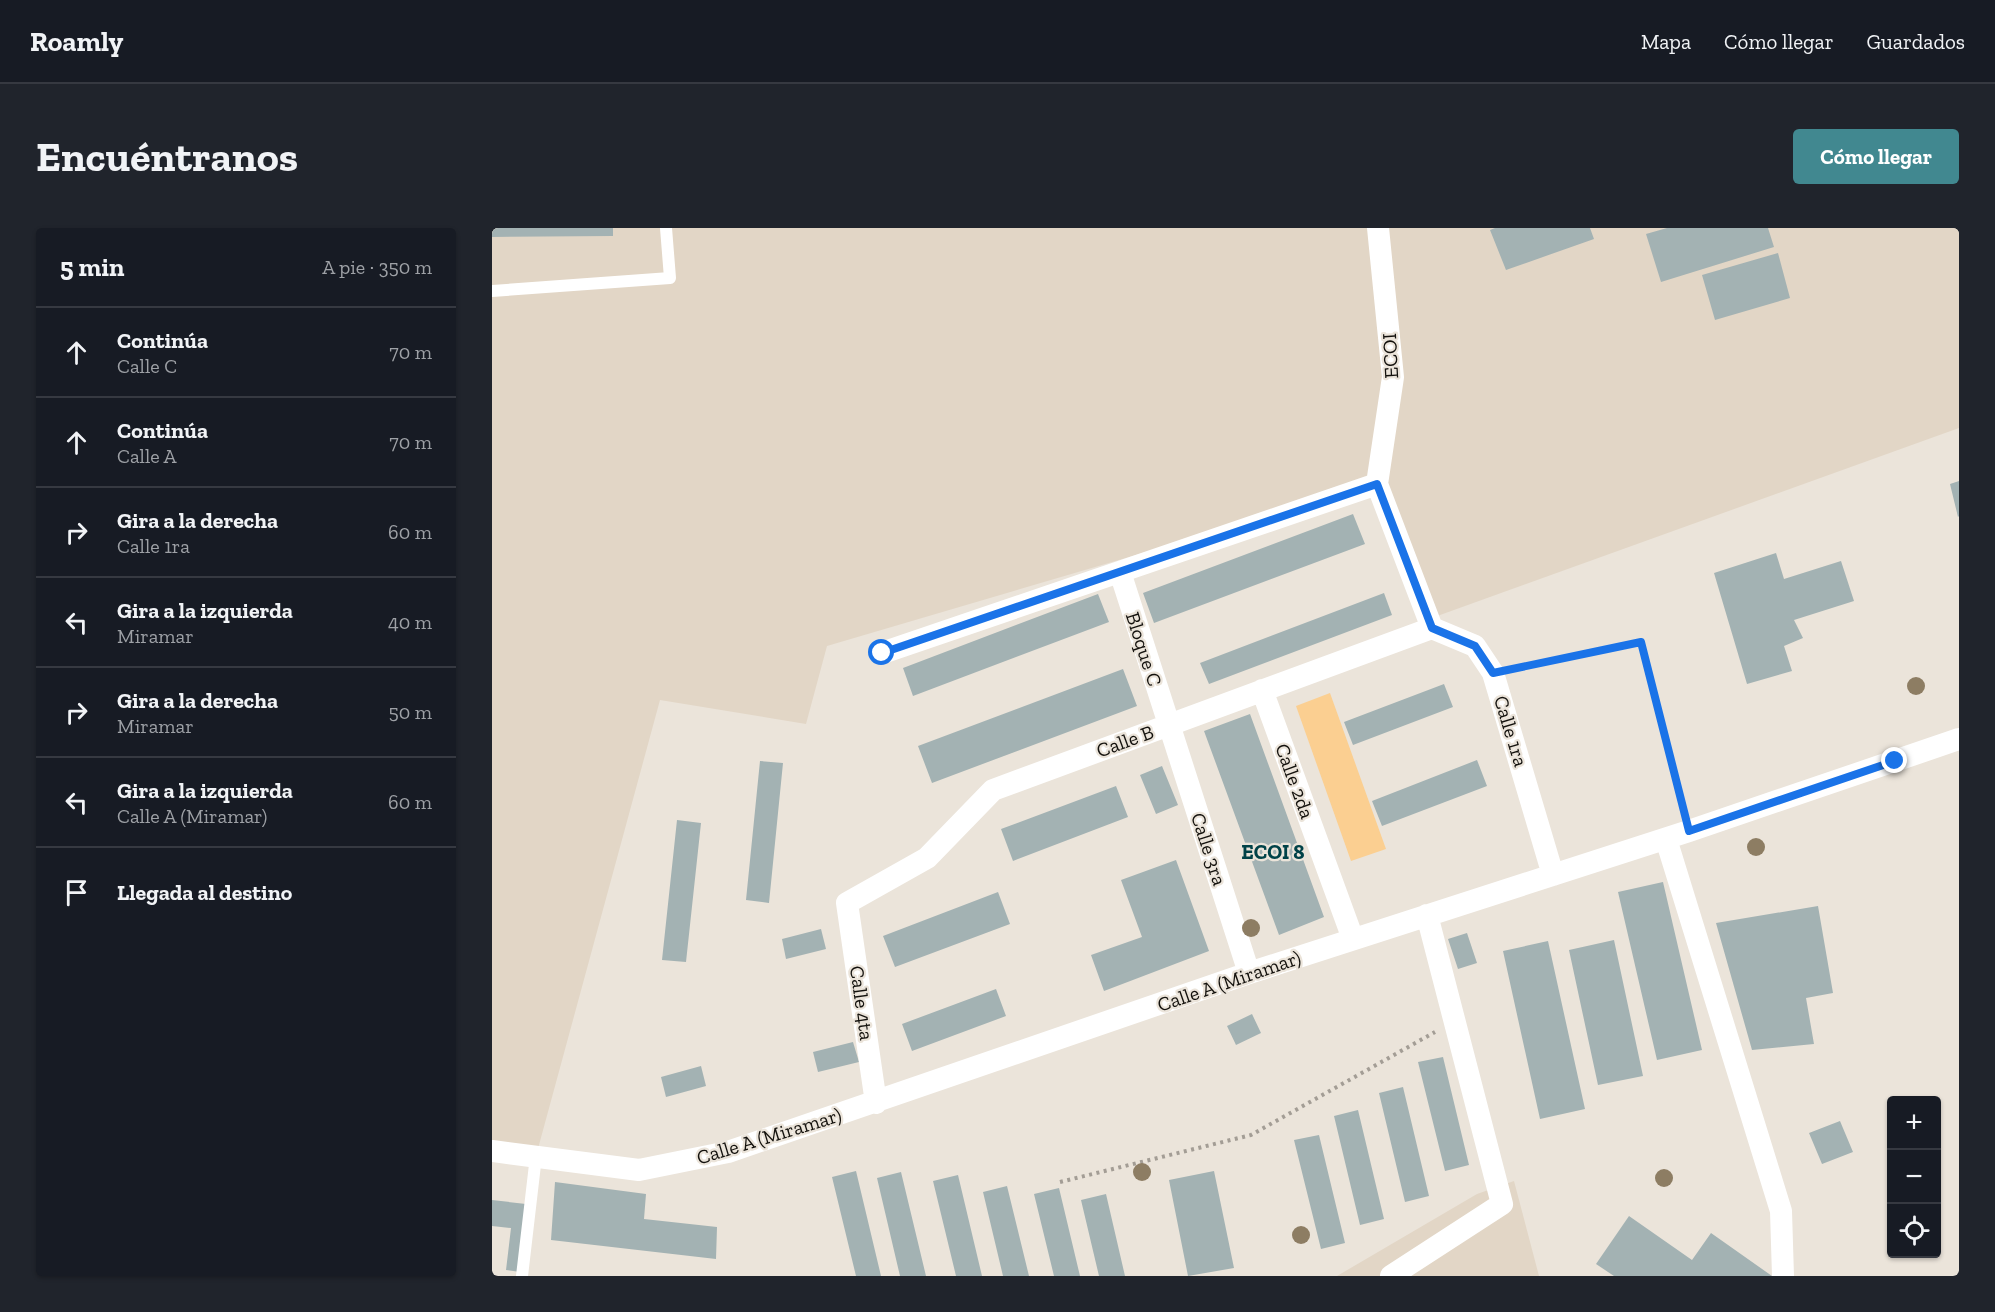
<!DOCTYPE html>
<html lang="es">
<meta charset="utf-8">
<style>
:root{--surface:#171b24;--page:#20242c;--text:#f1f3f6;--muted:#9ea1a6;--line:#363941;--accent:#418890}
body{margin:0;font-family:"Zilla Slab",serif;background:var(--page);color:var(--text)}
.controls{position:absolute;right:18px;bottom:18px;display:grid;overflow:hidden;border-radius:6px;box-shadow:0 2px 4px #0004}
.controls button{width:54px;height:54px;display:grid;place-items:center;padding:0;border:0;border-bottom:2px solid var(--line);background:var(--surface);color:var(--text);font:30px sans-serif}
.stop{position:absolute;width:18px;height:18px;margin:-14px;border:4px solid #1a73e8;border-radius:50%;background:#fff}
.stop.end{background:#1a73e8;border-color:#fff;box-shadow:0 2px 6px #0008}
.list{margin:0;padding:0;list-style:none}
h2{display:flex;justify-content:space-between;align-items:center;height:78px;margin:0;padding:0 24px;font-size:26px}
h2 small{font-size:20px;font-weight:400;color:var(--muted)}
.list li{display:grid;grid-template-columns:39px 1fr auto;gap:18px;align-items:center;box-sizing:border-box;height:90px;padding:0 24px;border-top:2px solid var(--line)}
.list b{display:block;font-size:22px;white-space:nowrap}
.list p{margin:0;font-size:20px;white-space:nowrap;color:var(--muted)}
.list em{font-size:20px;font-style:normal;color:var(--muted)}
.icon{flex:none;width:33px;height:33px;fill:none;stroke:currentColor;stroke-width:2;stroke-linecap:round;stroke-linejoin:round}
.map{position:relative;flex:none;width:1467px;height:1048px;overflow:hidden;border-radius:6px}
header{display:flex;align-items:center;gap:36px;box-sizing:border-box;height:84px;padding:0 30px;background:var(--surface);border-bottom:2px solid var(--line)}
header strong{font-size:28px}
nav{display:flex;gap:33px;margin-inline-start:auto;font-size:21px}
.intro{display:flex;align-items:center;justify-content:space-between;box-sizing:border-box;height:144px;padding:0 36px}
h1{margin:0;font-size:42px}
.button{padding:15px 27px;border-radius:6px;background:var(--accent);color:#fff;font-size:21px;font-weight:700}
main{display:flex;gap:36px;padding:0 36px}
aside{flex:1;background:var(--surface);border-radius:6px;box-shadow:0 2px 4px #0004}
.map>svg:first-child{display:block}
.built{fill:#e2d6c6}
.green{fill:#fbcf91}
.building{fill:#a3b2b3}
.lines{fill:none;stroke-linecap:round;stroke-linejoin:round}
.path{stroke:#a39d95;stroke-width:4;stroke-dasharray:3 4.5;stroke-linecap:butt}
.lane{stroke:#fff;stroke-width:12}
.street{stroke:#fff;stroke-width:22}
.tree{fill:#8d7d63}
.route{stroke:#1a73e8;stroke-width:8}
.labels{text-anchor:middle;stroke-width:4.5;stroke-linejoin:round;paint-order:stroke}
.street-label{font-size:20px;fill:#13110d;stroke:#ebe4da}
.neighbourhood-label{font-size:21px;font-weight:bold;fill:#004248;stroke:#ebe4da}
</style>
<header>
<strong>Roamly</strong>
<nav><a>Mapa</a><a>Cómo llegar</a><a>Guardados</a></nav>
</header>
<div class="intro"><h1>Encuéntranos</h1><a class="button">Cómo llegar</a></div>
<main>
<aside>
<h2>5 min<small>A pie · 350 m</small></h2>
<ul class="list">
<li><svg class="icon" aria-label="ahead" viewBox="0 0 24 24"><path d="M12 20V5M6 11l6-6 6 6"/></svg><div><b>Continúa</b><p>Calle C</p></div><em>70 m</em></li>
<li><svg class="icon" aria-label="ahead" viewBox="0 0 24 24"><path d="M12 20V5M6 11l6-6 6 6"/></svg><div><b>Continúa</b><p>Calle A</p></div><em>70 m</em></li>
<li><svg class="icon" aria-label="right" viewBox="0 0 24 24"><path d="M7 20v-9h11M14 6l5 5-5 5"/></svg><div><b>Gira a la derecha</b><p>Calle 1ra</p></div><em>60 m</em></li>
<li><svg class="icon" aria-label="left" viewBox="0 0 24 24"><path d="M17 20v-9H6M10 6l-5 5 5 5"/></svg><div><b>Gira a la izquierda</b><p>Miramar</p></div><em>40 m</em></li>
<li><svg class="icon" aria-label="right" viewBox="0 0 24 24"><path d="M7 20v-9h11M14 6l5 5-5 5"/></svg><div><b>Gira a la derecha</b><p>Miramar</p></div><em>50 m</em></li>
<li><svg class="icon" aria-label="left" viewBox="0 0 24 24"><path d="M17 20v-9H6M10 6l-5 5 5 5"/></svg><div><b>Gira a la izquierda</b><p>Calle A (Miramar)</p></div><em>60 m</em></li>
<li><svg class="icon" aria-label="arrive" viewBox="0 0 24 24"><path d="M6 21V4h12l-3 4 3 4H6"/></svg><div><b>Llegada al destino</b></div></li>
</ul>
</aside>
<div class="map">
<svg width="1467" height="1048" viewBox="0 0 1467 1048">
<rect width="100%" height="100%" fill="#ebe4da"/>
<path class="built" d="M0 0H1467V200L937 391 885 256 335 418 314 496 168 472 44 928 0 923Z
M1022 953 1047 1048H845L985 966Z"/>
<path class="green" d="M838 465 894 621 859 633 804 478Z"/>
<path class="building" d="M0 0H121V8L0 9Z
M1003 0H1098L1102 11 1014 42 998 2Z
M1175 0H1276L1282 19 1169 54 1154 6Z
M1286 25 1298 70 1223 92 1210 47Z
M1467 253V288L1466 289 1458 256Z
M861 286 873 316 662 395 651 365Z
M1284 325 1292 351 1349 333 1362 373 1302 392 1311 410 1292 418 1300 443 1255 456 1222 345Z
M892 365 900 387 717 456 708 435Z
M606 366 617 394 421 468 411 440Z
M631 441 645 478 440 555 426 518Z
M952 456 961 479 861 517 852 494Z
M758 486 832 689 787 707 712 503Z
M985 532 995 558 890 598 880 573Z
M268 533 291 535 277 675 254 672Z
M670 538 686 577 664 586 648 547Z
M624 558 636 589 521 633 509 601Z
M185 592 209 595 194 734 170 732Z
M684 632 717 723 612 763 599 727 650 709 629 652Z
M1171 654 1210 822 1165 832 1126 664Z
M506 664 518 696 403 739 391 708Z
M1326 678 1341 765 1314 770 1322 816 1260 822 1224 695Z
M329 701 334 721 294 731 290 711Z
M975 705 985 735 966 741 956 711Z
M1122 712 1151 848 1106 857 1077 722Z
M1056 713 1093 881 1048 891 1011 723Z
M504 761 514 788 420 823 410 796Z
M760 786 769 805 744 817 735 798Z
M361 814 367 834 326 844 321 824Z
M951 829 977 937 953 943 926 834Z
M209 838 214 858 174 869 169 849Z
M911 859 937 968 913 974 887 865Z
M866 882 892 991 868 997 842 888Z
M1348 893 1361 924 1330 936 1317 905Z
M827 907 853 1015 829 1021 802 912Z
M364 943 389 1048H364L340 949Z
M722 943 742 1040 696 1048 677 952Z
M409 944 434 1048H408L385 950Z
M466 947 490 1048H464L441 953Z
M63 954 154 966 152 991 225 999 224 1031 59 1012Z
M515 958 537 1048H511L491 964Z
M567 960 588 1048H562L542 966Z
M614 966 633 1048H607L589 972Z
M0 972 34 976 28 1044 14 1042 19 1000 0 998Z
M1137 988 1200 1032 1219 1005 1280 1048H1122L1104 1036Z"/>
<g class="lines">
<path class="path" d="M1024 440 1149 414 1192 582
M568 954 759 907 943 804"/>
<path class="lane" d="M0 63 178 50 174 0
M30 1048 44 928"/>
<path class="street" d="M886 0 901 149 885 256 940 400 983 418 1001 445 1061 647
M628 344 757 745
M390 425 885 256
M770 462 861 711
M1174 611 1289 983 1291 1048
M384 875 355 675 435 630 501 562 940 400
M0 923 147 942 236 924 757 745 1197 603 1467 511
M899 1048 1010 976 935 687"/>
</g>
<g class="tree">
<circle cx="1424" cy="458" r="9"/>
<circle cx="1264" cy="619" r="9"/>
<circle cx="759" cy="700" r="9"/>
<circle cx="650" cy="944" r="9"/>
<circle cx="1172" cy="950" r="9"/>
<circle cx="809" cy="1007" r="9"/>
</g>
<g class="lines">
<path class="route" d="M390 425 885 256 940 400 983 418 1001 445 1149 414 1197 603 1403 533"/>
</g>
<g class="labels">
<g class="street-label">
<text transform="translate(898 128) rotate(-93)" y="7">ECOI</text>
<text transform="translate(652 421) rotate(72)" y="7">Bloque C</text>
<text transform="translate(1019 503) rotate(73)" y="7">Calle 1ra</text>
<text transform="translate(633 513) rotate(-20)" y="7">Calle B</text>
<text transform="translate(803 553) rotate(70)" y="7">Calle 2da</text>
<text transform="translate(717 621) rotate(72)" y="7">Calle 3ra</text>
<text transform="translate(737 753) rotate(-19)" y="7">Calle A (Miramar)</text>
<text transform="translate(370 775) rotate(82)" y="7">Calle 4ta</text>
<text transform="translate(277 908) rotate(-17)" y="7">Calle A (Miramar)</text>
</g>
<g class="neighbourhood-label">
<text x="781" y="631">ECOI 8</text>
</g>
</g>
</svg>
<div class="controls">
<button>+</button>
<button>−</button>
<button><svg class="icon" aria-label="locate" viewBox="0 0 24 24"><circle cx="12" cy="12" r="6"/><path d="M12 2v4M12 18v4M2 12h4M18 12h4"/></svg></button>
</div>
<div class="stop" style="left:390px;top:425px"></div>
<div class="stop end" style="left:1403px;top:533px"></div>
</div>
</main>
